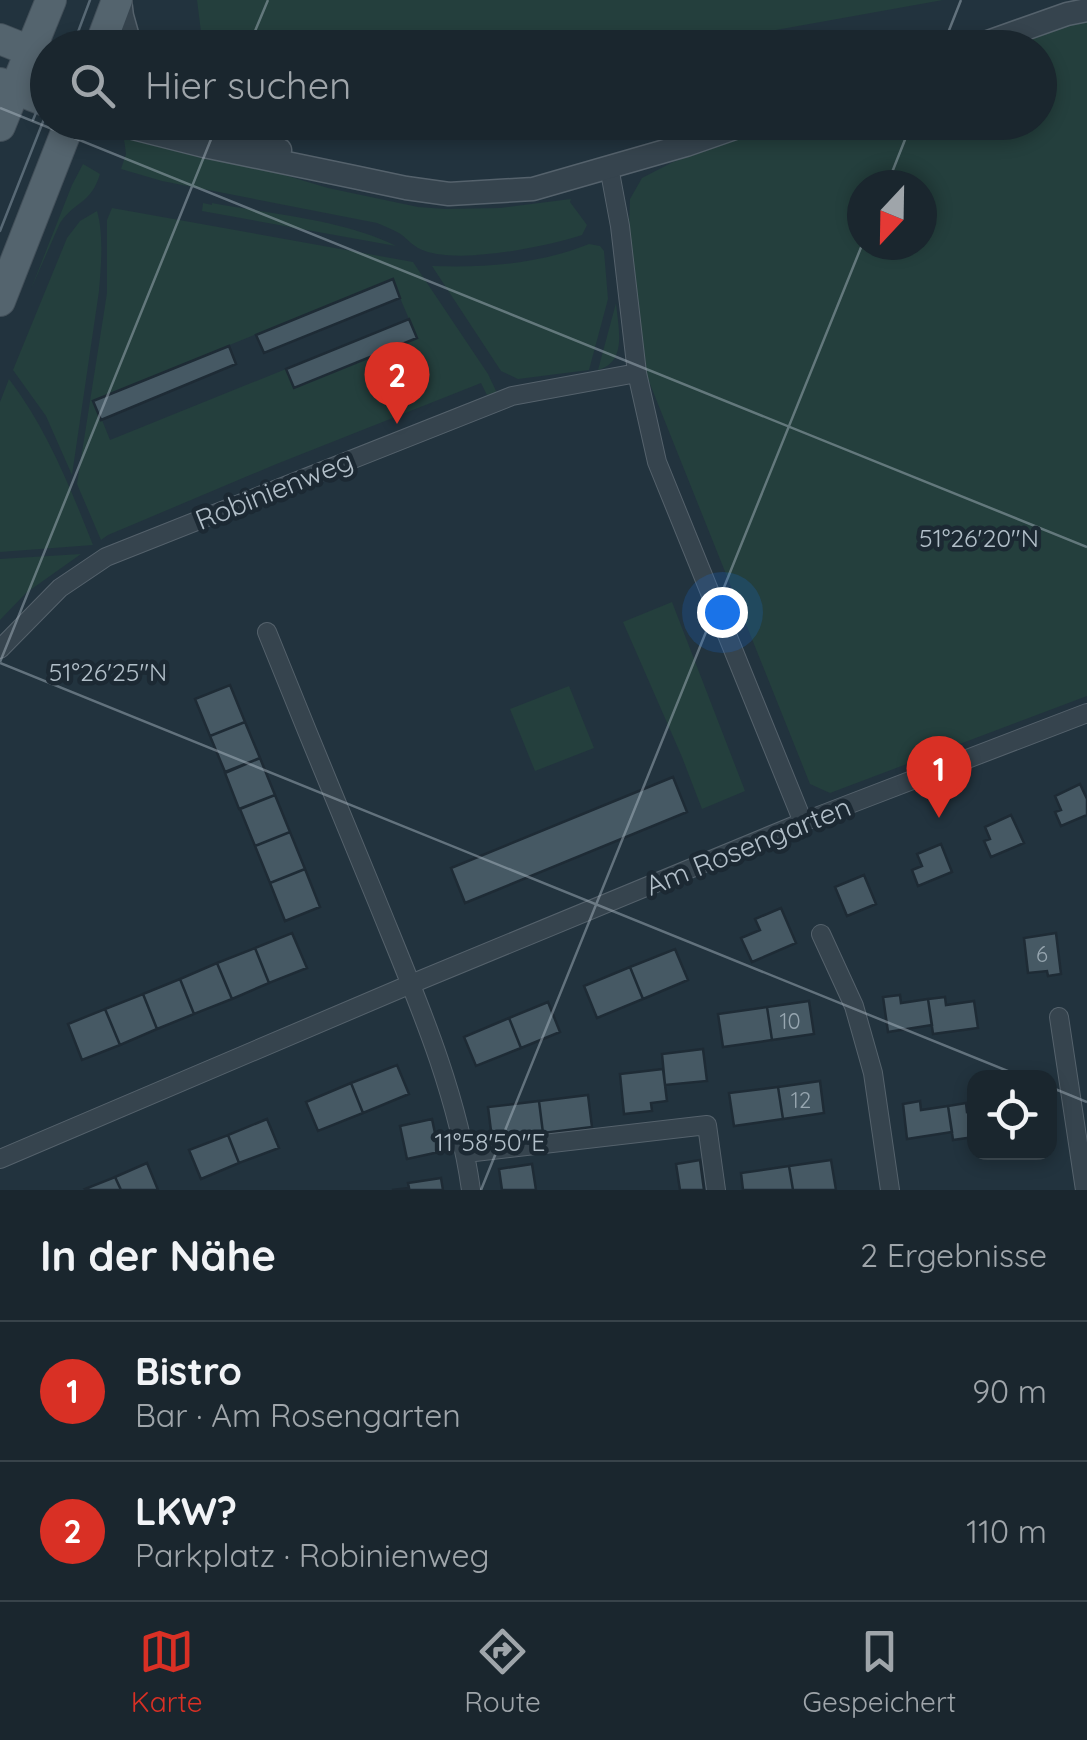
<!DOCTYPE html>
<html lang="de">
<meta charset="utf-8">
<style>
:root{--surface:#1a262e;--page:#27323a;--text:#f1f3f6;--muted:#9fa5aa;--line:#38434a;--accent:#d93025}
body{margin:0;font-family:Quicksand,sans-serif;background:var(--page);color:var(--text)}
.controls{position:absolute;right:30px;bottom:30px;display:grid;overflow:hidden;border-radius:20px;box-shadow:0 5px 15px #0003}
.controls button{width:90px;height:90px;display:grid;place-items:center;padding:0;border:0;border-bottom:2px solid var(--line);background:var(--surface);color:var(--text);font:50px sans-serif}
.compass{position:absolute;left:847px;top:170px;width:90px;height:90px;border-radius:50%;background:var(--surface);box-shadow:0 5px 15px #0003;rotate:202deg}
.you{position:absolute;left:722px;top:612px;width:35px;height:35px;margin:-25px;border:8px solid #fff;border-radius:50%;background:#1a73e8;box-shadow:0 0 0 15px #1a73e833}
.badge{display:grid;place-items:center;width:65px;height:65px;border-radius:50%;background:var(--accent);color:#fff;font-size:32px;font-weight:700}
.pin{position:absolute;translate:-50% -82px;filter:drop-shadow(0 2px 5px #0008)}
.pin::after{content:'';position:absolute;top:52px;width:35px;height:30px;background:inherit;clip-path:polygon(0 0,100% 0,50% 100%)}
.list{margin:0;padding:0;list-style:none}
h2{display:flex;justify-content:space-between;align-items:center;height:130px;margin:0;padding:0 40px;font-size:42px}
h2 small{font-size:32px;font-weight:400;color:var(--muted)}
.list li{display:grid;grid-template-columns:65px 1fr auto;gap:30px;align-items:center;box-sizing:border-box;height:140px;padding:0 40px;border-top:2px solid var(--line)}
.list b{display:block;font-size:38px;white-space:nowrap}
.list p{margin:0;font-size:32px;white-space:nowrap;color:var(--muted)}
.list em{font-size:32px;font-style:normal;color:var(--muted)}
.icon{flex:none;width:55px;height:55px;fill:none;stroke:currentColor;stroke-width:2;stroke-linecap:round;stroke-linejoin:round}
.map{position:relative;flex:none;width:1087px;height:1190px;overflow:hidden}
.search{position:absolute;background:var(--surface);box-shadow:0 5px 15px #0003;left:30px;right:30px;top:30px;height:110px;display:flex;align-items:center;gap:25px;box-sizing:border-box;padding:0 35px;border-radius:55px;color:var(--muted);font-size:38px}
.sheet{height:410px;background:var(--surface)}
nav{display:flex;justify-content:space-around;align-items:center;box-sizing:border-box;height:140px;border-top:2px solid var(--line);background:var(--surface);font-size:28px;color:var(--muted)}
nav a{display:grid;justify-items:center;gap:5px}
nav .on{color:var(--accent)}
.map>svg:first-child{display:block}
.green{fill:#243f3d;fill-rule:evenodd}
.building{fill:#465964;stroke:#1e2b35;stroke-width:2.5}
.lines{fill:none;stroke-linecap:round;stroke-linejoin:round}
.minor-casing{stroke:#55626c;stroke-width:20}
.tertiary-casing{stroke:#55626c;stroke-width:25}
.primary-casing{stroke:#43505a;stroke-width:32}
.minor{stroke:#36444e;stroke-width:18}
.tertiary{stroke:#36444e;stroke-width:22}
.primary{stroke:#54646e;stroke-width:30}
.tram{stroke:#586975;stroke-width:2.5}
.ticks{fill:none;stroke:#b2bfc9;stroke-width:2.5;stroke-opacity:0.45}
.labels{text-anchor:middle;stroke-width:9;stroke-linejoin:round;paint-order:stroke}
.number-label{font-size:22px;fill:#97a6b0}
.street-label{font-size:28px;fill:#b2bfc9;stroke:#1c2933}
.ticks-label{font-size:25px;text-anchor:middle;fill:#b2bfc9;stroke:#1c2933;stroke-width:9;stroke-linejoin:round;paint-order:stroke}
</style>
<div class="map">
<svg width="1087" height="1190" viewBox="0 0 1087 1190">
<rect width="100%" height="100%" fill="#22333e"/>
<path class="green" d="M197 0H943L682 47 203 48Z
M1087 19V696L830 793 810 784 644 369 629 227 630 199 642 178 673 162 785 123 1040 122V48L998 47ZM862 185H922V245H862Z
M124 139 152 144 281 174 328 188 418 207 445 209 500 208 571 199 570 202 587 225 582 235C544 247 462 264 425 251 414 248 408 239 399 233 392 229 384 226 377 223L162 181 121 169 126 154Z
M83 164 100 174C91 204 76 200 60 223L31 289 72 185Z
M203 203 212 205V203C271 214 344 220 396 246L202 211Z
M112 208 413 262 488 374 497 393 487 395 481 383 274 465 108 535 101 540 77 484 107 293V220ZM392 279 417 338 295 388 286 369 110 440 94 400Z
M97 211C104 235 101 266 99 291L72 475 46 416 13 370 67 238 80 221Z
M589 244 600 246 604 251 608 299 589 370 518 379 501 371 432 266C486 268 539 264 589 244Z
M616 303C618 327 628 362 598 370Z
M9 379C47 429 70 487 93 545L0 552V402Z
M81 554 26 593 0 620V559Z
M672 602 745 791 702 809 682 757 623 622Z
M569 686 594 748 535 771 510 709Z"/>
<path class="building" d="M393 279 400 298 264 353 256 335Z
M409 319 417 338 294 388 286 369Z
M229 346 236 364 101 420 93 401Z
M230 685 245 722 210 736 195 699Z
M245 722 260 758 225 772 210 736Z
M260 758 275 795 239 809 225 773Z
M673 777 687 812 465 903 451 868Z
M1080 784 1087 799V815L1061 826 1055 812 1061 810 1055 796Z
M275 795 290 832 255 846 240 809Z
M1011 815 1024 843 991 857 984 841 990 839 985 827Z
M290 832 305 869 270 883 255 846Z
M941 844 952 872 918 886 912 870 922 866 917 854Z
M305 869 320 907 285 921 270 883Z
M864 875 876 904 847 916 835 887Z
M781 908 796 943 752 962 741 938 760 930 755 919Z
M292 933 307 968 269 983 255 948Z
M1056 933 1061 974 1048 976 1047 971 1028 973 1024 938Z
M255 948 269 983 232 999 217 963Z
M675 949 688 980 643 999 630 967Z
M217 963 232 999 194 1014 180 979Z
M630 967 643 999 597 1018 584 986Z
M180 979 194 1014 157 1029 143 994Z
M143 994 157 1029 120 1045 105 1009Z
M900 995 901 1003 928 999 932 1025 888 1032 883 997Z
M945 997 946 1005 974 1001 978 1028 933 1034 928 999Z
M809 1001 814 1034 772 1040 767 1007Z
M548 1002 560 1032 521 1048 509 1018Z
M767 1007 772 1040 723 1047 718 1014Z
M105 1009 120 1045 82 1060 68 1024Z
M509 1018 521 1048 476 1066 464 1037Z
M703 1049 707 1081 665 1085 662 1054Z
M397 1065 409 1094 363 1113 351 1083Z
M663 1069 667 1101 651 1103 652 1111 624 1114 620 1074Z
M820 1081 824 1113 783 1119 778 1087Z
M351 1083 363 1113 318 1131 306 1102Z
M778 1087 783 1119 734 1126 729 1093Z
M588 1095 592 1127 543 1133 539 1101Z
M539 1101 543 1133 492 1139 488 1107Z
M920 1101 921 1110 948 1106 952 1132 907 1139 903 1104Z
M966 1103 967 1112 974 1111V1137L953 1140 948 1106Z
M267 1119 279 1148 239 1163 228 1135Z
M432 1119 439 1152 407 1159 400 1126Z
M228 1135 239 1163 201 1179 189 1150Z
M700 1160 704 1190H680L676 1164Z
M831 1160 836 1190H793L789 1166Z
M147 1163 158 1190H121L115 1177Z
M532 1164 536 1190H502L499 1169Z
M789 1166 793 1190H743L741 1173Z
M115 1177 121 1190H86L85 1189Z
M441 1178 443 1190H392L409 1188 408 1183Z"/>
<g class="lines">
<g class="minor-casing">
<path id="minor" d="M609 167 620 226 637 373 657 462 803 822
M267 632C303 722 340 811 377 901 415 995 457 1089 471 1190
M0 649 60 588 106 557 512 396 637 373
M821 934 854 1006 873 1073 890 1190
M1059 1017 1085 1190
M466 1153 707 1125 716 1190
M0 1159 411 984 803 822 1087 713"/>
</g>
<g class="tertiary-casing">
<path id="tertiary" d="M120 0 122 16 131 48
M971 48 1067 14 1087 10
M109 122 204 146 354 177 406 188 449 194 533 189 686 145 752 122
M208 122 280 150"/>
</g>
<g class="primary-casing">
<path id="primary" d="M0 39 45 57
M99 48 117 0
M0 83 48 102
M0 126 51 0
M0 301 70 122"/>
</g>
<use href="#minor" class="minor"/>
<use href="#tertiary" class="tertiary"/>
<use href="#primary" class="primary"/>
<path class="tram" d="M72 48 90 0
M33 120 48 83
M0 231 48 109"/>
</g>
<path class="ticks" d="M248 48 268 0M942 48 961 0M0 108 1087 547M887 185 912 122M0 662 218 122M0 663 1025 1078M1050 1087 1087 1102M481 1190 862 245"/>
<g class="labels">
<g class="number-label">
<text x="1042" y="962">6</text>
<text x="790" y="1029">10</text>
<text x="801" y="1108">12</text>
</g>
<g class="street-label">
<text transform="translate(274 490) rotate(-22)" y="10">Robinienweg</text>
<text transform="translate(748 846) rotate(-22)" y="10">Am Rosengarten</text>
</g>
</g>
<g class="ticks-label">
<text x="979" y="547">51°26'20"N</text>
<text x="108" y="681">51°26'25"N</text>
<text x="490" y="1151">11°58'50"E</text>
</g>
</svg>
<div class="controls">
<button><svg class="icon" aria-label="locate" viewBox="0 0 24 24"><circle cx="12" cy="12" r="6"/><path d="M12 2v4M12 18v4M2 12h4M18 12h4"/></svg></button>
</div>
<svg class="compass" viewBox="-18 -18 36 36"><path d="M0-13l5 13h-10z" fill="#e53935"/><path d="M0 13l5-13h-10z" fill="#9fa5aa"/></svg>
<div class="you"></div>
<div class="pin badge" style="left:939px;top:818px">1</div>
<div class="pin badge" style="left:397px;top:424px">2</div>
<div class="search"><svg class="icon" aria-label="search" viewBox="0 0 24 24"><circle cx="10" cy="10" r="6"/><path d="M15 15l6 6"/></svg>Hier suchen</div>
</div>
<section class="sheet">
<h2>In der Nähe<small>2 Ergebnisse</small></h2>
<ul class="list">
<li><span class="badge">1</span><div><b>Bistro</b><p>Bar · Am Rosengarten</p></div><em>90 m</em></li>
<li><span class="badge">2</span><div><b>LKW?</b><p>Parkplatz · Robinienweg</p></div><em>110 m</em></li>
</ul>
</section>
<nav>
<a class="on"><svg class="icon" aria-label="map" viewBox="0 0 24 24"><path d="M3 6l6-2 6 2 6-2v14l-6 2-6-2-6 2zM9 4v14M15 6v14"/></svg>Karte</a>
<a><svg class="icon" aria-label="directions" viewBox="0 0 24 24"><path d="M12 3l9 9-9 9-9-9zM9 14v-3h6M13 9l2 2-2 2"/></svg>Route</a>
<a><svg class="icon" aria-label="saved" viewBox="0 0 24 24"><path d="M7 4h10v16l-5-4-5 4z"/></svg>Gespeichert</a>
</nav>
